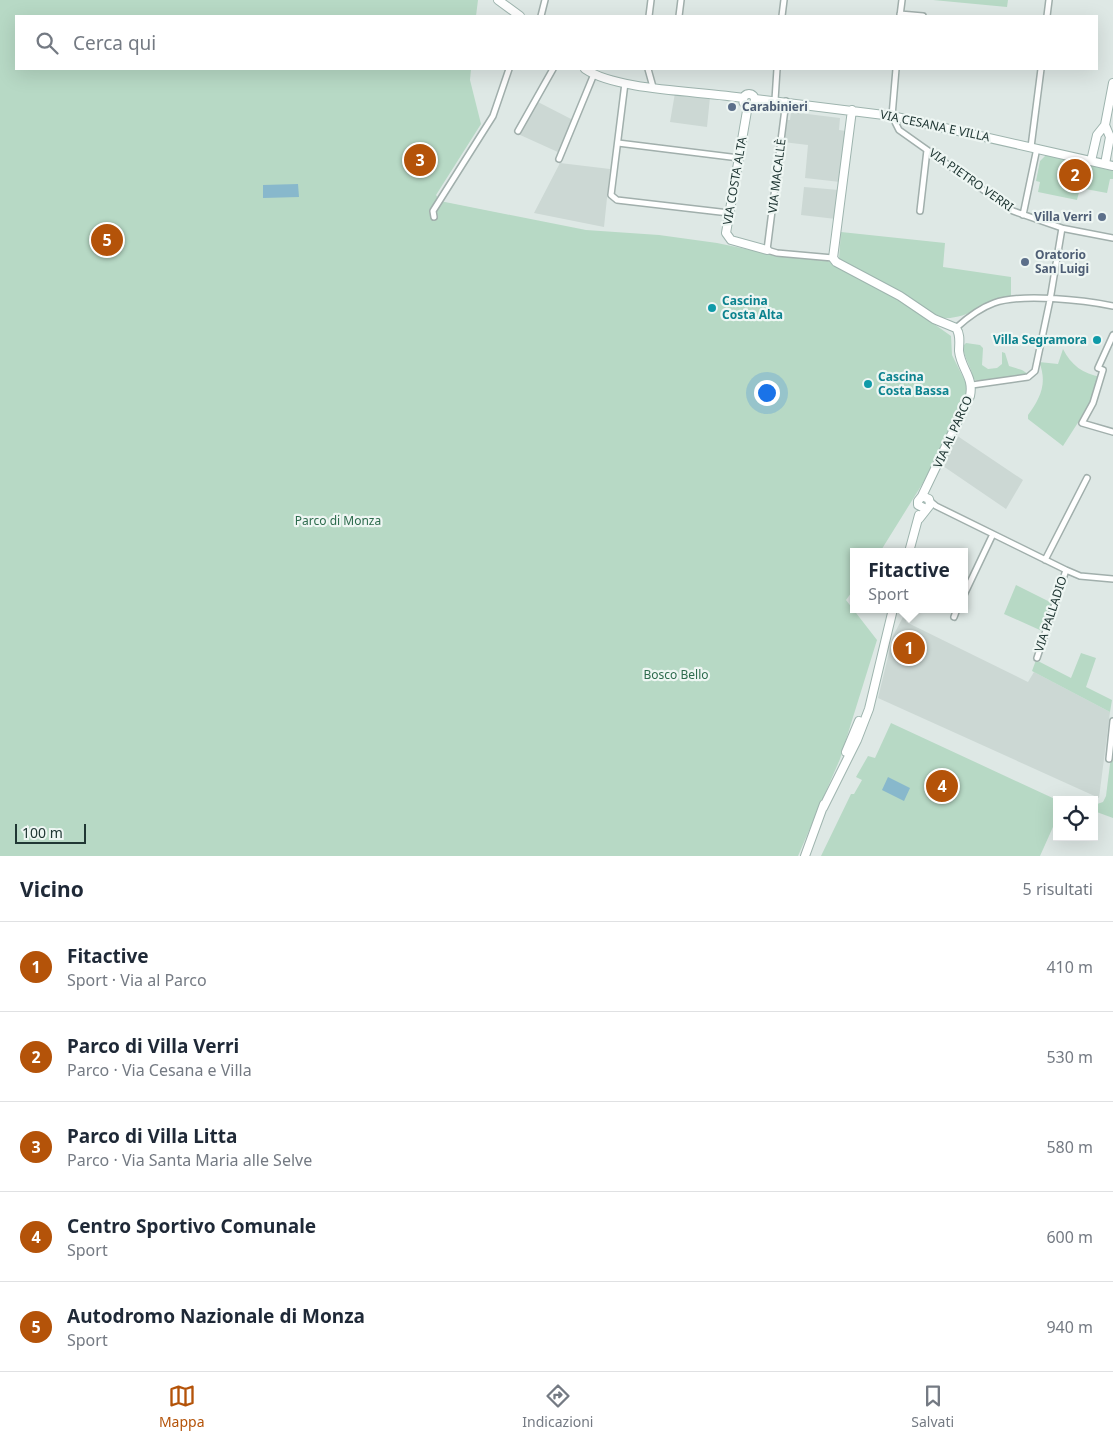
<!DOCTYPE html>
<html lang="it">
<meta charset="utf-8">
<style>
:root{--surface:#fff;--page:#f2f2f3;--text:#1f2937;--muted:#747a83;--line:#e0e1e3;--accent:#b45309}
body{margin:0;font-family:"Noto Sans",sans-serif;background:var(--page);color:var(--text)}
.controls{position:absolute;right:15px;bottom:15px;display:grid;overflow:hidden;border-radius:0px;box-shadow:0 5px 20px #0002}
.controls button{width:45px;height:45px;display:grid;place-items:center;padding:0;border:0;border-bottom:1px solid var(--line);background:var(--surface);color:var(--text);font:25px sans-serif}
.scale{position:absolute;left:15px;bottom:12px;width:71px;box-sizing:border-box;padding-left:5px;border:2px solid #203734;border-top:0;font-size:14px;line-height:18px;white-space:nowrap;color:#203734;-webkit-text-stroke:4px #eef6f3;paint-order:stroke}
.you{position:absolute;left:766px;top:392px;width:18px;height:18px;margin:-12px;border:4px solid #fff;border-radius:50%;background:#1a73e8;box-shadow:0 0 0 8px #1a73e833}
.badge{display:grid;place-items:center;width:32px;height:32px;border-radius:50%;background:var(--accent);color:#fff;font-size:16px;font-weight:700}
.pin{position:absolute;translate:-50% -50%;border:2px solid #fff;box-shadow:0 1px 5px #0006}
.popup{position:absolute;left:850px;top:548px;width:118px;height:65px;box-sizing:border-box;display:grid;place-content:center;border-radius:0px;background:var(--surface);filter:drop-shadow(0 1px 4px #0005);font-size:16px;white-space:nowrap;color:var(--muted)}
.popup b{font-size:19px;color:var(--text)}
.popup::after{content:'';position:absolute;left:50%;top:100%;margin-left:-10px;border:10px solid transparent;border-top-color:var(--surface)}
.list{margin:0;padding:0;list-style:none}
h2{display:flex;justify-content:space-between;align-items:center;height:65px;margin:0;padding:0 20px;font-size:21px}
h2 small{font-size:16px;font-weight:400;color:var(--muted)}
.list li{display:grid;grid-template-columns:32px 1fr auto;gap:15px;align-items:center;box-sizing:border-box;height:90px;padding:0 20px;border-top:1px solid var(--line)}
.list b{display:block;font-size:19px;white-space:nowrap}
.list p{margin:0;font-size:16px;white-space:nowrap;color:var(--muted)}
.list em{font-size:16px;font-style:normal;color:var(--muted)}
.icon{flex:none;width:28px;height:28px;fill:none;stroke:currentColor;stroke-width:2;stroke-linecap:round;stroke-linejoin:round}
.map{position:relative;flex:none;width:1113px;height:856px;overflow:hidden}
.search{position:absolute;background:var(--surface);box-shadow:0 5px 20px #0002;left:15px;right:15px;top:15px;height:55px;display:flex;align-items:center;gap:12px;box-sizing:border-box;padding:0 18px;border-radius:0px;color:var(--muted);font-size:19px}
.sheet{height:515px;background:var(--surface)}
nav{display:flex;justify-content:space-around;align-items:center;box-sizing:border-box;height:70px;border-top:1px solid var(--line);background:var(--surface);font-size:14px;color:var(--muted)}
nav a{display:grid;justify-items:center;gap:2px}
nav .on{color:var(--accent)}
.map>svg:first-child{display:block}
.built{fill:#ccd8d4}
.green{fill:#b7d9c5}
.water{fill:#88b8cc}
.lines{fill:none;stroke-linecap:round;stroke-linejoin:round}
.street-casing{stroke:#a1afac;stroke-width:8}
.secondary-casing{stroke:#9eb4ae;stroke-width:10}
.street{stroke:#fff;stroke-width:5}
.secondary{stroke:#fff;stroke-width:8}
.service-dot{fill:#5c6f8a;stroke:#eef6f3;stroke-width:2}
.culture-dot{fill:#0f9aa8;stroke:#eef6f3;stroke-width:2}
.labels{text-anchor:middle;stroke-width:4.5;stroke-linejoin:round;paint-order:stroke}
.service-label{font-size:12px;font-weight:bold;fill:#4e5e75;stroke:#eef6f3;text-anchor:start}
.street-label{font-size:12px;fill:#203734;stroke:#eef6f3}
.culture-label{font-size:12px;font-weight:bold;fill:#0d838f;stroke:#eef6f3;text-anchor:start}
.park-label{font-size:12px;fill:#2d6b4d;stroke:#eef6f3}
</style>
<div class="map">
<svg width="1113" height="856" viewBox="0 0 1113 856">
<rect width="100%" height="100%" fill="#dee8e5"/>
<path class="built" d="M675 93 710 97 707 127 670 122Z
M538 102 573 120 560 153 518 134Z
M791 112 840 118 839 130 846 131 840 182 805 178 808 145 783 142 787 120H790Z
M560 163 610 169 604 227 534 213Z
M804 187 839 190 836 219 801 215Z
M956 435 1023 480 1006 509 943 466Z
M903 617 907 619 906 622 1028 682 1034 672 1110 712 1099 798 878 698 893 636Z"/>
<path class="green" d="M0 0H478L476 16H16V69H471L470 80 481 124 436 195 440 201 586 230 659 235 717 243 785 257 826 260 896 297 951 336 952 355 966 383V395L926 478 880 552H854V589L846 600 877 640 840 759 798 856H0Z
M933 0H1008L1007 7Z
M1046 155 1113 171V179H1110L1107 193 1080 188 1077 200 1038 192 1040 182 1036 181 1040 161Z
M841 232 945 243 943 267 1011 277V297C986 302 962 323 937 317L839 259Z
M966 343 980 345 983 348 982 365 988 369 997 368 1002 364V352L1005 353 1009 366 1022 370 1028 374 978 381 973 379C972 367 964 359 963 346Z
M1063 349C1071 365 1083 374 1101 377L1100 388 1063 446 1028 419V415C1040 399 1048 383 1039 362L1058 364Z
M1016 585 1052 603 1042 631 1004 614Z
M1081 653 1096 658 1086 687 1112 700 1110 712 1032 671 1036 660 1071 678Z
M891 723 1057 800V818L1040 856H821L851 794H854L862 780 856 777 868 756 875 758Z
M1113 740V818L1094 811V805L1103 802 1106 796Z"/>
<path class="water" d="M298 184 299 197 263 198V185Z
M888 777 910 788 904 801 882 790Z"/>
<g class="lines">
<g class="street-casing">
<path id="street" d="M900 14 923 16
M541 16 545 0
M649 16 651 0
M679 16 681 0
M782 16 784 0
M900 16 902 0
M1047 16 1049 0
M648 69 653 87
M896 69 892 116 899 130 1013 211 1062 228 1050 300 1035 371 1028 377 972 385
M625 83 611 195 617 200 729 213
M775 100 777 69
M786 101 767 250 777 253 833 258
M518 131 553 69
M618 143 739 158
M1031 147 1041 69
M559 159 594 74
M920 211 927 150
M1023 215 1037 148
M434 217 433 211 493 116 509 69
M1061 228 1113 238
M956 328C967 318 980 308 994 303 1021 293 1084 300 1113 306
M1113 335 1098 368 1103 370 1093 403 1082 423 1113 432
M930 501 936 506 1066 570 1080 576 1113 579
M1045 560 1087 478
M964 595 993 534
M954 617 957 609
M1037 658 1066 570
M1109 759 1113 721"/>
</g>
<g class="secondary-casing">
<path id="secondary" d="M498 0 520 16
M585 69C617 91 703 91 743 98
M743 100a6 6 0 1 1 12 0a6 6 0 1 1-12 0Z
M755 99 892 116 1113 166
M748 105 726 233 731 240 767 250
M852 110 833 258 836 262 900 296 934 319 956 328C961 335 959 343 959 351 961 369 974 377 970 396L922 496
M1105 125 1113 83
M1105 125 1110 137 1105 164
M1091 161 1097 135 1105 125
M919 519 930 505 929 499 922 496 918 501V505L926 509
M909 552 919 515
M846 752 859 721
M823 808 857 740 869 709 893 609
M805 856 824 804"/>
</g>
<use href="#street" class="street"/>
<use href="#secondary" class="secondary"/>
</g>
<g class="service-dot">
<circle cx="732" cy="107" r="5"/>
<circle cx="1102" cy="217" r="5"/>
<circle cx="1025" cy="262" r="5"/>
</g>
<g class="culture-dot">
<circle cx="712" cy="308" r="5"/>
<circle cx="1097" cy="340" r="5"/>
<circle cx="868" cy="384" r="5"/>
</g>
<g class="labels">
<g class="service-label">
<text x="742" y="111">Carabinieri</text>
<text x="1092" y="221" text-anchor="end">Villa Verri</text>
<text x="1035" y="259">Oratorio<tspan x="1035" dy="14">San Luigi</tspan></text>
</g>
<g class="street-label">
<text transform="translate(935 126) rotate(12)" y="4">VIA CESANA E VILLA</text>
<text transform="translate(777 176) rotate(-83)" y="4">VIA MACALLÈ</text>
<text transform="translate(971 180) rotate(35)" y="4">VIA PIETRO VERRI</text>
<text transform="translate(735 181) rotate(-80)" y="4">VIA COSTA ALTA</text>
<text transform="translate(953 432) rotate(-66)" y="4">VIA AL PARCO</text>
<text transform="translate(1051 614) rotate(-72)" y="4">VIA PALLADIO</text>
</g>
<g class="culture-label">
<text x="722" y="305">Cascina<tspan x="722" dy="14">Costa Alta</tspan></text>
<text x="1087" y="344" text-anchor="end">Villa Segramora</text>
<text x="878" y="381">Cascina<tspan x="878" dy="14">Costa Bassa</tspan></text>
</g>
<g class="park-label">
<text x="338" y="525">Parco di Monza</text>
<text x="676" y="679">Bosco Bello</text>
</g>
</g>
</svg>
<div class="controls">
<button><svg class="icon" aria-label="locate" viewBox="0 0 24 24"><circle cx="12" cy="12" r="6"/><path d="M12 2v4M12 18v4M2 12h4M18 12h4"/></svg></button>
</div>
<div class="scale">100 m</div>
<div class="you"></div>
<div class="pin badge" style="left:909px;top:648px">1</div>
<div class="popup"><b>Fitactive</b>Sport</div>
<div class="pin badge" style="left:1075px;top:175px">2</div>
<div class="pin badge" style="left:420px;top:160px">3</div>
<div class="pin badge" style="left:942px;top:786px">4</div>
<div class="pin badge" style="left:107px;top:240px">5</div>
<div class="search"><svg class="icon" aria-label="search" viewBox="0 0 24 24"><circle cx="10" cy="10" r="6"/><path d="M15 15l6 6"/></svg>Cerca qui</div>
</div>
<section class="sheet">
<h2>Vicino<small>5 risultati</small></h2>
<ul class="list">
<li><span class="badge">1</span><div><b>Fitactive</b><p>Sport · Via al Parco</p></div><em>410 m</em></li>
<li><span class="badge">2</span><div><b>Parco di Villa Verri</b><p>Parco · Via Cesana e Villa</p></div><em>530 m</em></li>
<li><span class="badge">3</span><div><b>Parco di Villa Litta</b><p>Parco · Via Santa Maria alle Selve</p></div><em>580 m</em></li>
<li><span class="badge">4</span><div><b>Centro Sportivo Comunale</b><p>Sport</p></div><em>600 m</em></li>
<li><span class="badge">5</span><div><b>Autodromo Nazionale di Monza</b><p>Sport</p></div><em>940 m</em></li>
</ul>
</section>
<nav>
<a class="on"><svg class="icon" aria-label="map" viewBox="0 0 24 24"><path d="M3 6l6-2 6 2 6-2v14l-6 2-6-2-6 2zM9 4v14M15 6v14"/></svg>Mappa</a>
<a><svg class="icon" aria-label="directions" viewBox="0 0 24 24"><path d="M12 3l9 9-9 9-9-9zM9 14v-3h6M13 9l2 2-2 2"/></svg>Indicazioni</a>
<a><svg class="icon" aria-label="saved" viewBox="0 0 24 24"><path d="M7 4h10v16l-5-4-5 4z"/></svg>Salvati</a>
</nav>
